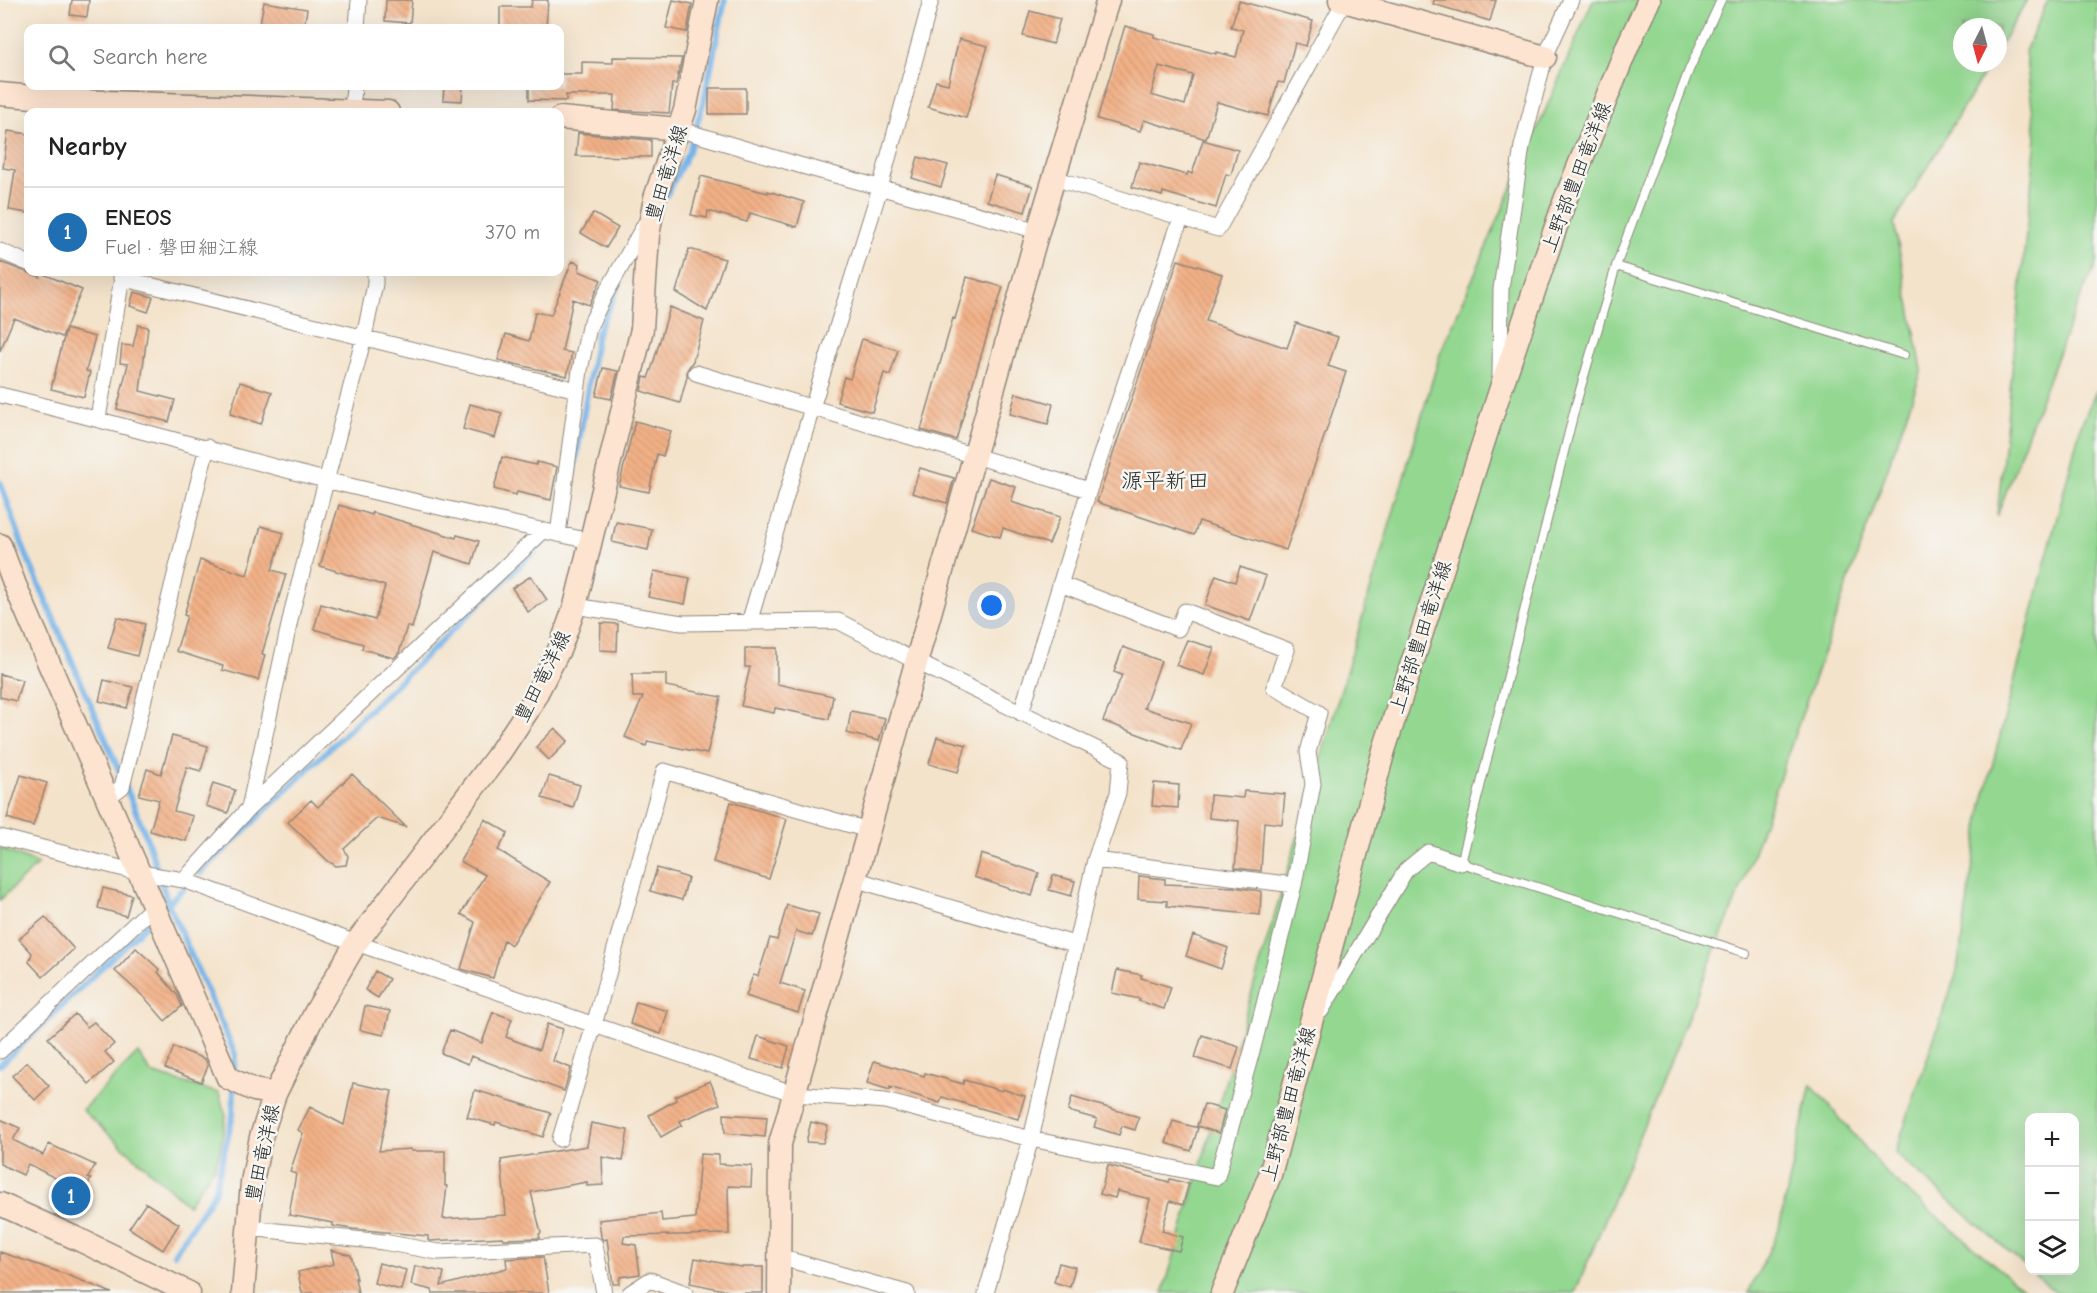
<!DOCTYPE html>
<meta charset="utf-8">
<style>
:root{--surface:#fff;--page:#f2f2f2;--text:#222;--muted:#767676;--line:#e0e0e0;--accent:#1f6fb2}
body{margin:0;font-family:"Comic Neue","Klee One",sans-serif;background:var(--page);color:var(--text)}
.controls{position:absolute;right:18px;bottom:18px;display:grid;overflow:hidden;border-radius:12px;box-shadow:0 6px 24px #0002}
.controls button{width:54px;height:54px;display:grid;place-items:center;padding:0;border:0;border-bottom:2px solid var(--line);background:var(--surface);color:var(--text);font:30px sans-serif}
.compass{position:absolute;left:1953px;top:18px;width:54px;height:54px;border-radius:50%;background:var(--surface);box-shadow:0 6px 24px #0002;rotate:186deg}
.you{position:absolute;left:992px;top:606px;width:21px;height:21px;margin:-15px;border:4px solid #fff;border-radius:50%;background:#1a73e8;box-shadow:0 0 0 9px #1a73e833}
.badge{display:grid;place-items:center;width:39px;height:39px;border-radius:50%;background:var(--accent);color:#fff;font-size:20px;font-weight:700}
.pin{position:absolute;translate:-50% -50%;border:3px solid #fff;box-shadow:0 2px 6px #0006}
.list{margin:0;padding:0;list-style:none}
h2{display:flex;justify-content:space-between;align-items:center;height:78px;margin:0;padding:0 24px;font-size:26px}
h2 small{font-size:20px;font-weight:400;color:var(--muted)}
.list li{display:grid;grid-template-columns:39px 1fr auto;gap:18px;align-items:center;box-sizing:border-box;height:90px;padding:0 24px;border-top:2px solid var(--line)}
.list b{display:block;font-size:22px;white-space:nowrap}
.list p{margin:0;font-size:20px;white-space:nowrap;color:var(--muted)}
.list em{font-size:20px;font-style:normal;color:var(--muted)}
.icon{flex:none;width:33px;height:33px;fill:none;stroke:currentColor;stroke-width:2;stroke-linecap:round;stroke-linejoin:round}
.map{position:relative;flex:none;width:2097px;height:1293px;overflow:hidden}
.search{position:absolute;background:var(--surface);box-shadow:0 6px 24px #0002;left:24px;top:24px;width:540px;height:66px;display:flex;align-items:center;gap:15px;box-sizing:border-box;padding:0 21px;border-radius:12px;color:var(--muted);font-size:22px}
.panel{position:absolute;background:var(--surface);box-shadow:0 6px 24px #0002;left:24px;top:108px;width:540px;height:168px;border-radius:12px}
.map>svg:first-child{display:block}
.green{fill:#93d790;stroke:#5f815e;stroke-width:1.5}
.lines{fill:none;stroke-linecap:round;stroke-linejoin:round}
.stream{stroke:#75b4e8;stroke-width:6}
.building{fill:url(#building-back-hatch);fill-rule:evenodd}
.lane-casing{stroke:#90877b;stroke-width:10}
.street-casing{stroke:#90877b;stroke-width:17}
.secondary-casing{stroke:#90877b;stroke-width:25}
.lane{stroke:#fff;stroke-width:8}
.street{stroke:#fff;stroke-width:15}
.secondary{stroke:#fde4d0;stroke-width:22}
.labels{text-anchor:middle;stroke-width:5;stroke-linejoin:round;paint-order:stroke}
.street-label{font-size:20px;fill:#2b2b2b;stroke:#f6f6f2}
.quarter-label{font-size:22px;fill:#2b2b2b;stroke:#f6f6f2}
</style>
<div class="map">
<svg width="2097" height="1293" viewBox="0 0 2097 1293">
<defs>
<pattern id="building-back-hatch" width="6" height="6" patternUnits="userSpaceOnUse" patternTransform="scale(1.5)"><rect width="6" height="6" fill="#f2b187"/><path d="M-1 5l2 2M0 0l6 6M5-1l2 2" fill="none" stroke="#d09875"/></pattern>
</defs>
<rect width="100%" height="100%" fill="#f6f6f2"/>
<filter id="ink" filterUnits="userSpaceOnUse"><feTurbulence type="fractalNoise" baseFrequency=".0167" numOctaves="2"/><feDisplacementMap in="SourceGraphic" scale="12" xChannelSelector="R" yChannelSelector="G"/><feConvolveMatrix kernelMatrix="1 2 1 2 8 2 1 2 1" color-interpolation-filters="sRGB"/></filter>
<filter id="wash" filterUnits="userSpaceOnUse"><feTurbulence type="fractalNoise" baseFrequency=".008" numOctaves="4" result="noise"/><feDisplacementMap in="SourceGraphic" scale="24" xChannelSelector="R" yChannelSelector="G"/><feGaussianBlur stdDeviation="1.35" result="paint"/><feColorMatrix in="noise" values="0 0 0 0 0 0 0 0 0 0 0 0 0 0 0 0 0 1.4 0 .05"/><feComposite in="paint" operator="in"/></filter>
<g filter="url(#wash)">
<rect width="100%" height="100%" fill="#f4e3cb"/>
<path class="green" d="M1593 0H2027L1998 49V27H1962V63H1990L1894 223 1922 370 1744 880 1575 1293H1163L1440 354Z
M2048 0H2097V262L2073 314 1997 516 2036 138 2025 51Z
M2097 389V1293H2056L2030 1270H2074V1118H2030V1270L1895 1153 1957 971 1982 805 2081 425Z
M0 848 38 864 0 900Z
M138 1053 151 1073 219 1093 226 1116 221 1146 215 1166 188 1205 82 1110Z
M1811 1084 1889 1176 2028 1293H1748L1778 1232Z"/>
<g class="lines">
<path class="stream" d="M666 196 689 151 704 100 725 0
M0 482 25 552 121 775
M572 484 597 333 620 282
M125 785 146 836 168 903 235 1054 234 1071
M200 873 543 543 550 533
M161 910 188 884
M0 1065 154 917
M174 1254 214 1193 233 1115 234 1087"/>
</g>
<g id="blocks">
<path class="building" d="M72 0H89L87 17 70 15Z
M386 0H412L410 23 385 21Z
M532 0H548L546 28H500V7H531Z
M673 0 692 4 687 32 666 28Z
M1434 0H1496L1490 21 1433 4Z
M1239 1 1313 21 1306 46 1295 43 1284 83 1278 82 1268 116 1217 102 1206 139 1144 120 1140 131 1097 119 1125 26 1154 34V37L1216 54V52L1236 57 1243 30 1231 27ZM1159 66 1193 75 1185 105 1151 95Z
M264 2 307 9 304 28H259Z
M1030 11 1060 19 1053 44 1023 36Z
M959 39 988 46 966 118 928 107 936 81 948 84Z
M613 57 682 58 676 84H672L669 113 614 110 615 95H566V101L529 100V86H560V74H582V62L613 63Z
M444 86H463L462 101 443 100Z
M709 88H746V114H709Z
M8 131 28 134V213L9 210 15 170 3 168Z
M578 133 651 140V157L576 156Z
M1203 140 1238 150 1231 175 1226 174 1216 208 1163 192 1162 196 1132 187 1139 162 1187 175 1188 172 1192 174Z
M918 157 948 165 941 187 912 178Z
M995 175 1033 186 1025 212 987 201Z
M701 176 768 193V191L804 202 797 227 750 213 747 222 708 211 707 218 691 215Z
M593 213 618 228 606 248 581 233Z
M689 249 725 259 707 311 676 292Z
M1178 260 1222 274 1206 321 1287 348 1296 323 1338 337 1328 366 1346 372 1286 550 1199 521 1194 535 1097 502Z
M572 261 580 264 579 271 601 280 589 305 573 299 562 351 572 353 567 376 498 360 506 334 529 341 535 312 551 315Z
M0 262 40 277 41 273 82 290 62 337 14 318 0 351Z
M967 277 1003 287 995 312H994L956 440 921 430 953 318 955 319Z
M134 292 153 297 148 312 130 306Z
M670 307 704 321 693 361 687 370V377L680 403 641 391 644 377 648 378 652 367Z
M138 325 148 327 140 391 175 400 169 422 117 409 128 364 120 363 122 345 133 346Z
M66 329 95 337 86 371 90 372 84 397 51 389Z
M862 339 898 350 890 375 884 373 872 412 837 402 844 377 850 379Z
M603 368 618 371 611 399 596 396Z
M240 382 272 392 261 424 230 414Z
M1016 393 1053 404 1048 424 1010 414Z
M470 404 502 413 495 438 463 429Z
M635 421 671 431 663 456 657 454 649 492 619 486Z
M502 457 536 465 537 462 557 467 551 500 517 492 516 495 494 489Z
M920 468 954 478 947 503 912 493Z
M989 478 1016 487 1011 502 1060 517 1049 544 1003 528 1000 537 971 528Z
M339 505 372 515V512L456 538 457 535 479 541 472 564 434 552 412 628 407 626 399 653 394 658 362 649 363 644 314 629 321 604 375 620 385 586 320 566Z
M616 522 652 529 648 550 612 542Z
M261 526 284 533 272 570 286 574 262 654 265 655 258 680 222 670 223 666 176 651 187 616 184 615 200 560 247 575Z
M1240 567 1266 576 1250 621 1205 605 1216 575 1235 582Z
M654 571 690 578 685 604 648 597Z
M531 576 547 600 528 612 512 588Z
M117 617 145 624 137 656 108 648Z
M601 623 618 624 617 651 600 650Z
M1187 640 1214 648 1204 675 1176 665Z
M1123 647 1161 661 1144 708 1191 723 1181 750 1103 721 1122 675 1114 672Z
M745 648H777V684L833 696 829 719 775 708 774 713 741 706 750 667H745Z
M0 674 22 680 16 701 0 697Z
M632 674H666V686L721 697 707 754 648 741 646 746 625 737 643 697H633Z
M104 680 133 687 127 708 99 701Z
M851 711 885 718 879 741 847 733Z
M555 728 568 741 549 760 536 747Z
M172 736 208 746 201 771 187 767 174 811 193 816 186 841 150 831 159 800 139 795 147 769 161 774Z
M937 737 966 745 958 772 929 764Z
M352 774 406 827 377 818 344 849 348 856 346 865 336 866 328 861 288 822 311 800 318 807Z
M21 775 47 783 33 826 7 818Z
M549 776 580 785 573 808 542 798Z
M213 783 235 790 228 813 206 806Z
M1154 783 1179 785 1178 808 1152 806Z
M1244 791 1285 794 1282 824 1264 822 1261 871 1235 868 1239 821 1209 818 1210 795 1243 798Z
M731 802 787 819 769 879 713 862Z
M485 819 508 833 498 850 550 882 511 945 504 940 493 978 461 969 475 922 461 914 485 875 460 861Z
M981 854 1039 873 1032 896 974 877Z
M657 868 688 878 682 900 650 891Z
M1053 875 1075 881 1071 896 1049 890Z
M1139 876 1165 879V884L1234 887 1260 891 1261 892 1260 915 1167 906V901L1138 899Z
M103 888 132 895 126 916 98 908Z
M787 905 819 914 812 936 796 931 780 983 805 991 798 1013 746 996 753 975 758 976 770 938 777 940Z
M45 917 74 949 43 977 29 962 32 953 19 939Z
M1193 935 1228 948 1221 969 1186 956Z
M136 948 160 970 158 972 177 995 182 1006 165 1021 146 999 115 971Z
M1117 970 1142 975 1141 978 1171 987 1164 1009 1139 1001 1140 999 1112 993Z
M375 971 389 979 378 998 365 990Z
M636 1002 668 1011 661 1034 630 1024Z
M365 1006 390 1011 384 1035 360 1030Z
M493 1012 512 1019 506 1037 539 1050 547 1024 563 1029 553 1061 571 1068 564 1091 471 1056 468 1064 441 1053 450 1030 482 1043Z
M75 1014 87 1027 94 1022 114 1044 105 1052 114 1062 89 1084 48 1038Z
M1202 1035 1239 1047 1232 1069 1195 1058Z
M758 1036 789 1046 783 1068 751 1059Z
M174 1047 205 1059 208 1066 201 1082 165 1068Z
M874 1061 924 1076 925 1073 963 1084 964 1080 1002 1091V1089L1025 1096 1018 1119 942 1097 940 1103 890 1087V1090L867 1083Z
M27 1062 49 1086 35 1100 12 1076Z
M710 1081 720 1104 680 1121 682 1125 661 1137 649 1115 676 1100 675 1096Z
M353 1083 392 1091 379 1151 411 1149V1151H445V1186H447L443 1219 506 1215 501 1160 587 1146 591 1123 628 1130 623 1161 602 1157 603 1185 587 1186V1182L531 1192 541 1233 539 1234 540 1238 503 1239 502 1237 430 1241 428 1240V1236L353 1229 333 1226V1223L289 1215 296 1174 290 1172 303 1133 298 1130 310 1107 344 1125Z
M475 1090 551 1113 543 1137 496 1122 495 1125 467 1117Z
M1072 1097 1139 1117 1135 1130 1122 1126 1119 1135 1094 1127 1097 1119 1068 1111Z
M1204 1104 1225 1110 1219 1133 1197 1126Z
M724 1114 767 1117 765 1137 725 1133Z
M0 1119 20 1128 13 1140 43 1155 49 1144 95 1165 88 1178 91 1179 87 1186 93 1189 81 1213 54 1200 63 1182 28 1164 23 1175 0 1164Z
M1173 1121 1198 1128 1191 1151 1166 1143Z
M811 1122 828 1126 823 1143 806 1142Z
M700 1154 719 1155V1164L752 1166 751 1187 728 1186 729 1234 624 1236 623 1243 636 1245 640 1274 620 1277 619 1284H613L607 1239 603 1240 601 1237 599 1220 661 1213 662 1221 695 1218Z
M1108 1165 1169 1182 1170 1179 1189 1184 1183 1205 1170 1201 1162 1231 1183 1237 1179 1251 1139 1242 1150 1199 1117 1191 1115 1198 1100 1194Z
M146 1203 179 1224 163 1250 129 1228Z
M331 1250 351 1255 357 1279 355 1278 358 1293H302L298 1272 334 1264Z
M0 1252 65 1274 112 1293H0Z
M543 1257 549 1293H433L432 1290 411 1285 415 1266 444 1272 441 1286 507 1268 506 1259Z
M695 1258 741 1267H763V1293H738L690 1283Z
M379 1263 406 1270 401 1290 374 1283Z
M1059 1263 1075 1267 1070 1287 1054 1282Z"/>
</g>
</g>
<g filter="url(#ink)">
<use href="#blocks" fill-opacity="0" stroke="#90877b" stroke-width="1.5"/>
<g class="lines">
<g class="lane-casing">
<path id="lane" d="M1721 0 1689 70 1616 266 1576 404 1461 863 1746 953
M1616 266 1904 355"/>
</g>
<g class="street-casing">
<path id="street" d="M357 28 359 0
M352 111 354 86
M678 129 799 165 1038 231
M1054 178 1218 229 1345 0
M0 251 28 263
M121 278 577 390
M696 373 1089 490
M1500 376 1501 289 1522 146 1545 57 1571 0
M0 395C110 421 219 453 329 481 416 502 503 522 590 541
M98 418 123 272
M558 534 580 370 589 327 605 295 645 224
M575 606 682 623 838 621 917 662 1121 761 1118 793 1095 860 1031 1139 986 1293
M749 623 812 408 880 188 931 0
M1021 713 1089 490 1181 218
M107 798 122 787 207 447
M249 808 542 532
M0 837 140 873 184 880 356 943 795 1094 885 1101 1031 1139 1217 1177 1254 1044 1294 885 1313 784 1308 752 1319 713 1274 687 1287 650 1185 611 1178 629 1060 584
M1095 860 1294 885
M854 879 1074 944
M184 880 249 808 293 607 364 337 375 284V272
M1321 1011 1406 870 1428 852 1461 863
M0 1051 154 906
M560 1139 594 1025 664 771 868 830
M248 1228 383 1242 438 1252 595 1245 604 1293
M779 1257 907 1293
M630 1293 650 1280 685 1293"/>
</g>
<g class="secondary-casing">
<path id="secondary" d="M1340 0 1545 57
M0 94 77 101 388 112
M560 118 678 129
M0 545 15 585 228 1078 254 1090 275 1094
M0 1204 82 1241 189 1293
M243 1293 252 1182 261 1137 275 1094 315 1013 356 943 496 758 528 710 560 648 575 606 642 329 648 235 655 198 685 110 707 0
M779 1293 780 1144 1038 231 1108 0
M1222 1293 1270 1175 1384 750 1500 391 1565 200 1628 45 1649 0"/>
</g>
<use href="#lane" class="lane"/>
<use href="#street" class="street"/>
<use href="#secondary" class="secondary"/>
</g>
</g>
<g class="labels">
<g class="street-label">
<text transform="translate(666 173) rotate(-73)" y="7">豊田竜洋線</text>
<text transform="translate(1576 177) rotate(-69)" y="7">上野部豊田竜洋線</text>
<text transform="translate(1420 637) rotate(-72)" y="7">上野部豊田竜洋線</text>
<text transform="translate(542 676) rotate(-63)" y="7">豊田竜洋線</text>
<text transform="translate(1288 1104) rotate(-75)" y="7">上野部豊田竜洋線</text>
<text transform="translate(262 1153) rotate(-78)" y="7">豊田竜洋線</text>
</g>
<g class="quarter-label">
<text x="1165" y="488">源平新田</text>
</g>
</g>
</svg>
<div class="controls">
<button>+</button>
<button>−</button>
<button><svg class="icon" aria-label="layers" viewBox="0 0 24 24"><path d="M12 4l9 5-9 5-9-5zM3 14l9 5 9-5"/></svg></button>
</div>
<svg class="compass" viewBox="-18 -18 36 36"><path d="M0-13l5 13h-10z" fill="#e53935"/><path d="M0 13l5-13h-10z" fill="#767676"/></svg>
<div class="you"></div>
<div class="pin badge" style="left:71px;top:1196px">1</div>
<div class="search"><svg class="icon" aria-label="search" viewBox="0 0 24 24"><circle cx="10" cy="10" r="6"/><path d="M15 15l6 6"/></svg>Search here</div>
<section class="panel">
<h2>Nearby<small></small></h2>
<ul class="list">
<li><span class="badge">1</span><div><b>ENEOS</b><p>Fuel · 磐田細江線</p></div><em>370 m</em></li>
</ul>
</section>
</div>
